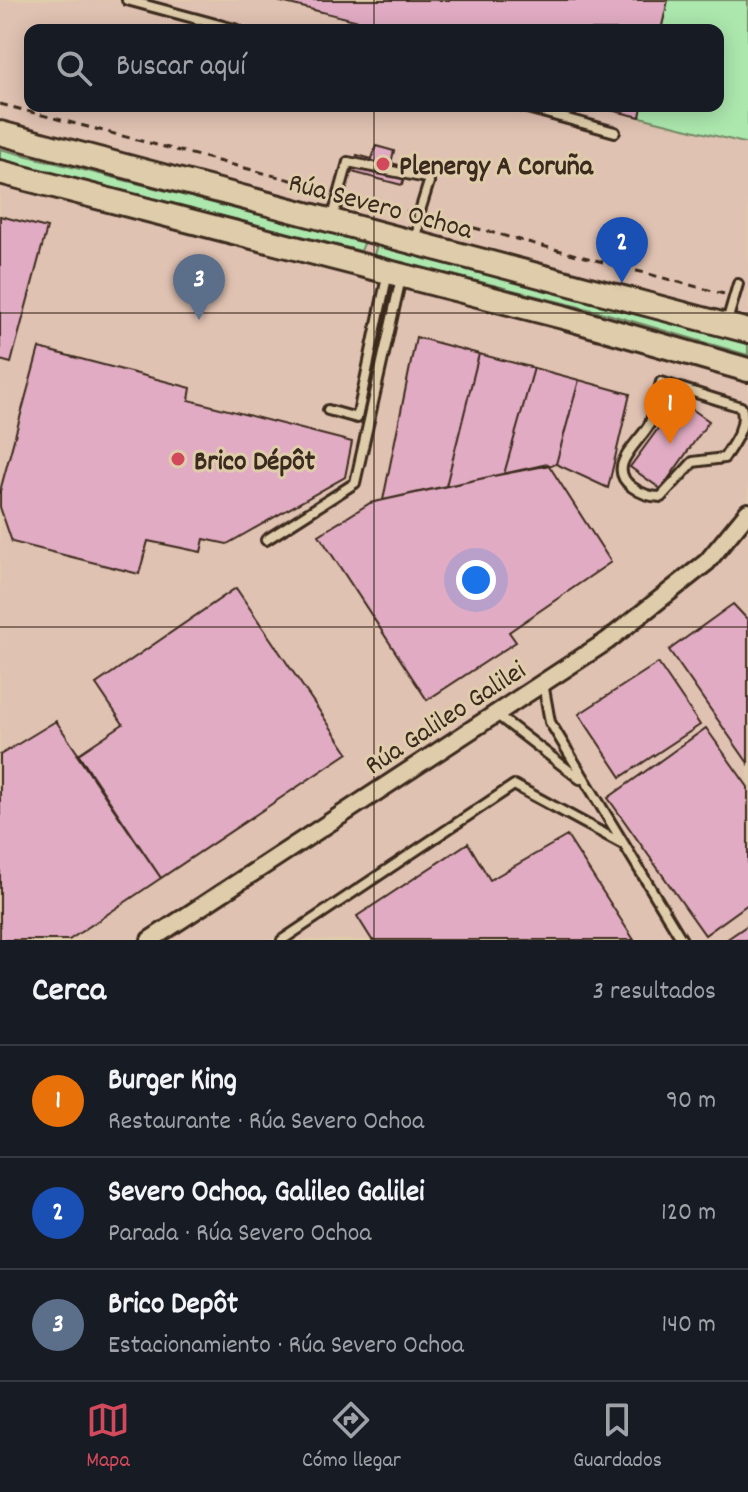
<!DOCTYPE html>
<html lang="es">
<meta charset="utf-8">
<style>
:root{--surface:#171b24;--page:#242831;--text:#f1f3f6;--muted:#9ea1a6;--line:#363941;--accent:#d1495b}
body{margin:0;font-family:Dekko,sans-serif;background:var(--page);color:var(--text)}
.you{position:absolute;left:476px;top:580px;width:28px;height:28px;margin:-20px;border:6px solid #fff;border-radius:50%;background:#1a73e8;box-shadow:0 0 0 12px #1a73e833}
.badge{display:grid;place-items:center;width:52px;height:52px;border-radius:50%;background:var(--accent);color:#fff;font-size:26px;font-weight:700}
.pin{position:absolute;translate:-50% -66px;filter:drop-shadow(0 2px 4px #0008)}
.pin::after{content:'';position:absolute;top:42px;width:28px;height:24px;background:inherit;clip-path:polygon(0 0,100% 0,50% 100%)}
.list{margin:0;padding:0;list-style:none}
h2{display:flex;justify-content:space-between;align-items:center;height:104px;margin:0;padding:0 32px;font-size:34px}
h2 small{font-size:26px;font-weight:400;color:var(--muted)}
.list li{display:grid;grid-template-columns:52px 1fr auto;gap:24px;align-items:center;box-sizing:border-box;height:112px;padding:0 32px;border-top:2px solid var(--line)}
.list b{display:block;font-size:30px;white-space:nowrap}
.list p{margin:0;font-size:26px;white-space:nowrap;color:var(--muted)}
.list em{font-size:26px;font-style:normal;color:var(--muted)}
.icon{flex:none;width:44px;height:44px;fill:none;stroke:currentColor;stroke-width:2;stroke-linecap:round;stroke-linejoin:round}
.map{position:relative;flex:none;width:748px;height:940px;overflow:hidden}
.search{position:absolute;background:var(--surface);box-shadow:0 4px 20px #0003;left:24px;right:24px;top:24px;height:88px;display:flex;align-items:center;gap:20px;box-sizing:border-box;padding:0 28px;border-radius:16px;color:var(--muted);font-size:30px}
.sheet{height:440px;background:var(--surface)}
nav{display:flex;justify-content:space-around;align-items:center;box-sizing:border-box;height:112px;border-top:2px solid var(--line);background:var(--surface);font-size:22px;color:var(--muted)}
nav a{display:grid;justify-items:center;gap:4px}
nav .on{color:var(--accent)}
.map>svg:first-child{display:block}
.built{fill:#e0c2b2;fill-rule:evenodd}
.green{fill:#ace8ae;stroke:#748966;stroke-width:2}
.building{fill:#e1acc3;stroke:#3b2a1e;stroke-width:2}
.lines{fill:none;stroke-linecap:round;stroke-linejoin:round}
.lane-casing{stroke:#3b2a1e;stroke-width:14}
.street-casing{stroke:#3b2a1e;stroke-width:22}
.secondary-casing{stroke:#3b2a1e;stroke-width:28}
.path{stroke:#3b2a1e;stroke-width:3;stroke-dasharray:8 6;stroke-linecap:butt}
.lane{stroke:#dfccaa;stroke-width:8}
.street{stroke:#dfccaa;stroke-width:16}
.secondary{stroke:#dfccaa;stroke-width:22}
.grid{fill:none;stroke:#3b2a1e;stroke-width:2;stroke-opacity:0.55}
.poi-dot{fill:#d1495b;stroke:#dfccaa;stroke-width:3}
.labels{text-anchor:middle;stroke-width:6;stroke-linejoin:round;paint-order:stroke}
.poi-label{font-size:28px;font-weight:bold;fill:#3b2a1e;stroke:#dfccaa;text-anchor:start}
.street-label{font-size:28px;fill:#3b2a1e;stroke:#dfccaa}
</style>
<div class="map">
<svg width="748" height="940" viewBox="0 0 748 940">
<rect width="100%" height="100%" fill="#dfccaa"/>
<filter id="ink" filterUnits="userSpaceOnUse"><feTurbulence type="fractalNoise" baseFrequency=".0125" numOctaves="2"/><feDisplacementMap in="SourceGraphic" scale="16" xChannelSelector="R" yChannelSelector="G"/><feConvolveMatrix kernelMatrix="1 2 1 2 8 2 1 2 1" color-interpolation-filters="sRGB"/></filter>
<g filter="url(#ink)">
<path class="built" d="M0 0H748V940H0ZM30 30H718V106H30Z"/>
<path class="green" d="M668 0H748V144L640 117 642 106H718V30H661Z
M0 149 365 241 361 251 6 161 0 159Z
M377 244 686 324 748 344V355L608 314 374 255Z"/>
<path class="building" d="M273 0H668L661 30H378L379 26Z
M593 106H642L640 117Z
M376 146 394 151 391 163 407 167 402 185 352 172 357 155 372 159Z
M0 216 47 228 11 363 0 360Z
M416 337 479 354 446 486 383 500Z
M39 348 191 388 189 400 352 442 345 477 227 544 204 539 201 552 148 541 139 574 12 542 0 507V491Z
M479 354 534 368 504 474 446 486Z
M534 368 579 380 556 464 504 474Z
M579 380 630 394 608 488 556 464Z
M679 400 709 421 661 489 630 467Z
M548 464 611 562 509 632 516 642 427 700 319 535 370 503Z
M236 588 348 753 161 878 77 755 123 724 96 684Z
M733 604 748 620V763L669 650Z
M658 663 700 725 621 777 579 714Z
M56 721 161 878 69 940H0V755Z
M706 728 748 787V904L705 935 608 798Z
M567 836 634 940H372L357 916 468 843 490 880Z
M748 925V940H726Z"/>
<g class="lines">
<g class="lane-casing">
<path id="lane" d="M127 0 238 30
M520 106 615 132
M332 220 348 162 426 178 429 182 419 214 417 241
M726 325 738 284
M661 382 741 407C748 424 734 443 724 458L693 462 661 497C650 497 640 493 632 487 605 467 638 444 649 425 655 412 657 396 661 382Z
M328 410 357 418 388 272
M266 540 355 483 401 278
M543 683 550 722 682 940
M496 714 580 779
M282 940 514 785 623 844"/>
</g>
<g class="street-casing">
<path id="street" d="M150 940 607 641 707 562 748 512"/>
</g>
<g class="secondary-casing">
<path id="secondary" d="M0 133 748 331
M0 172 563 317 748 370"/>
</g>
<path class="path" d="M0 104 325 189
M352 196 407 211
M433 217 724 294"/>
<use href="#lane" class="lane"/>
<use href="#street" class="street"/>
<use href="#secondary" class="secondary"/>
</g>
</g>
<path class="grid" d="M374 0V30M374 106V940M0 313H748M0 627H748"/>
<g class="poi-dot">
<circle cx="383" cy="164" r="8"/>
<circle cx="178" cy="459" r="8"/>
</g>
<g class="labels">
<g class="poi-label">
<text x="399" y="174">Plenergy A Coruña</text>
<text x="194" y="469">Brico Dépôt</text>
</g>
<g class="street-label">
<text transform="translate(381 204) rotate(15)" y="10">Rúa Severo Ochoa</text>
<text transform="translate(444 716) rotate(-33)" y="10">Rúa Galileo Galilei</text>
</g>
</g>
</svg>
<div class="you"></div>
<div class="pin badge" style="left:670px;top:444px;background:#e8710a">1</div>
<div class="pin badge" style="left:622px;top:283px;background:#1a4fb4">2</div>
<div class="pin badge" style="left:199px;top:320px;background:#5c6f8a">3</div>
<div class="search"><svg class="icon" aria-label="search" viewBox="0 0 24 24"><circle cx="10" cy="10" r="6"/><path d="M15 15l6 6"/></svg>Buscar aquí</div>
</div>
<section class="sheet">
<h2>Cerca<small>3 resultados</small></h2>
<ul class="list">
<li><span class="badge" style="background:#e8710a">1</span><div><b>Burger King</b><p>Restaurante · Rúa Severo Ochoa</p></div><em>90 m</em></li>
<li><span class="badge" style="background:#1a4fb4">2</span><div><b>Severo Ochoa, Galileo Galilei</b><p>Parada · Rúa Severo Ochoa</p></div><em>120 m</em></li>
<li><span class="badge" style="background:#5c6f8a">3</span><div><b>Brico Depôt</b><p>Estacionamiento · Rúa Severo Ochoa</p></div><em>140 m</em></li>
</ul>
</section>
<nav>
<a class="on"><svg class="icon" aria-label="map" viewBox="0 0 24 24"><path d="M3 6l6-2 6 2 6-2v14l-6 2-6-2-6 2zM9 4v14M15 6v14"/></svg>Mapa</a>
<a><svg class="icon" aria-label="directions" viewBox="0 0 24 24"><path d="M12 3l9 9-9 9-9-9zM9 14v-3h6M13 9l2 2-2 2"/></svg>Cómo llegar</a>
<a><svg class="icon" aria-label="saved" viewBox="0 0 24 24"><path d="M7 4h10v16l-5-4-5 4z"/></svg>Guardados</a>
</nav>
